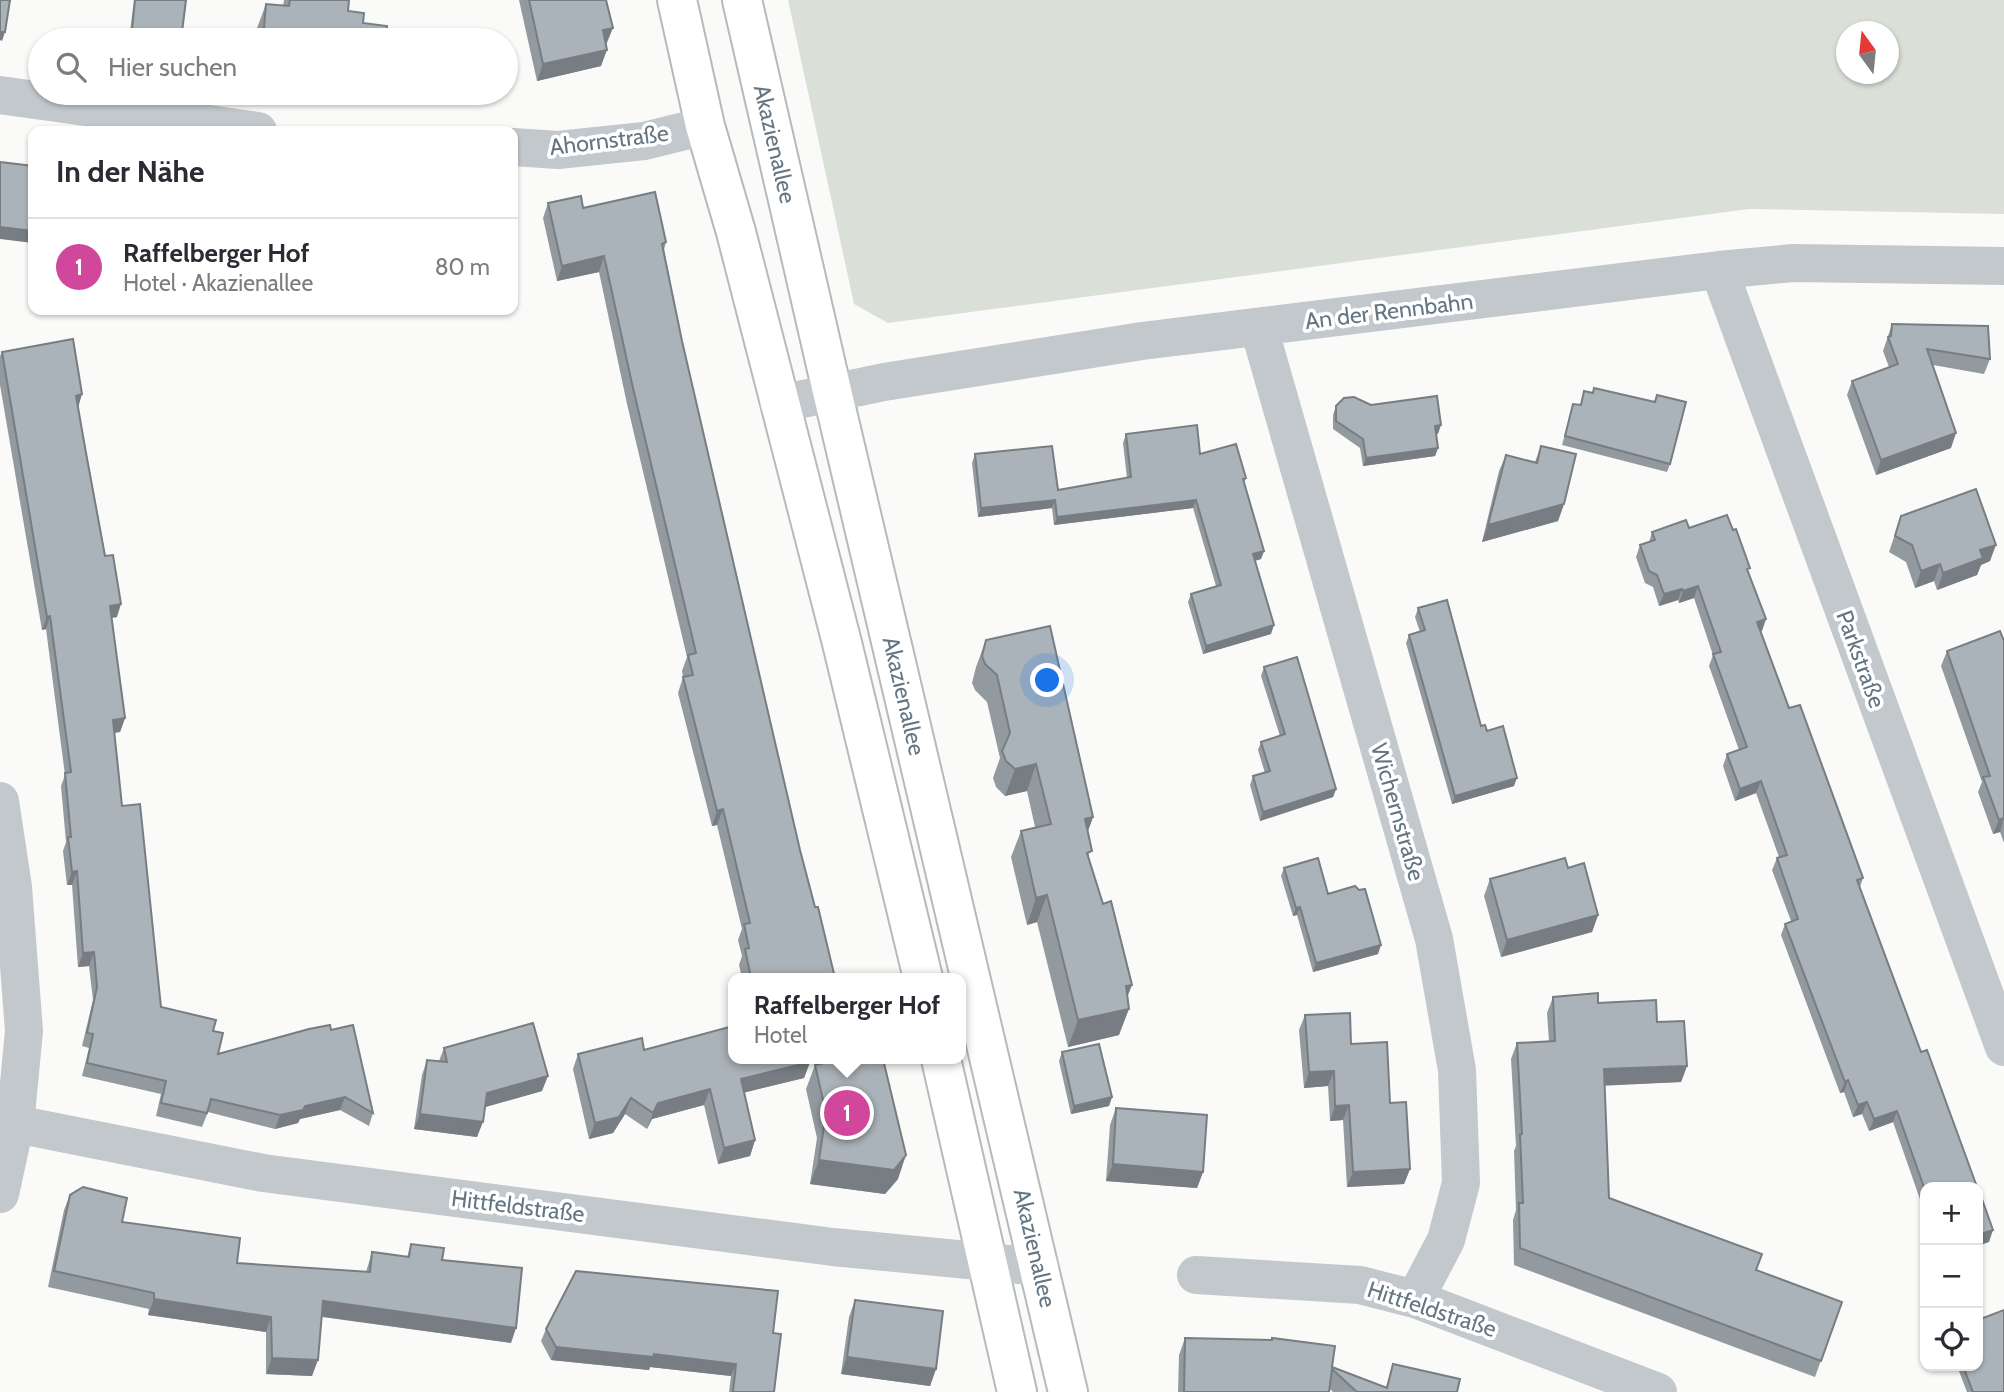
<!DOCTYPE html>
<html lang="de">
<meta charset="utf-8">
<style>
:root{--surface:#fff;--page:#f2f2f3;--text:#2b2b33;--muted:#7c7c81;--line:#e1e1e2;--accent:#ea580c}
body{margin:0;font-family:Cabin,sans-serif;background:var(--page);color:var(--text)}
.controls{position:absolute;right:21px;bottom:21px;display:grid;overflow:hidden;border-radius:14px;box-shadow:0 2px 5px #0004}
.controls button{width:63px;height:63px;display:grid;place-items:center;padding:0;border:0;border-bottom:2px solid var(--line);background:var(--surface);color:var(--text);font:35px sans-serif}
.compass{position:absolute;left:1836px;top:21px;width:63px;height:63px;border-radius:50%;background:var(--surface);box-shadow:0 2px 5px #0004;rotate:345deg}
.you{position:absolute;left:1048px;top:681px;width:24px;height:24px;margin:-18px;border:5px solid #fff;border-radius:50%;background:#1a73e8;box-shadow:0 0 0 10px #1a73e833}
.badge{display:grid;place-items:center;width:46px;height:46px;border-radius:50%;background:var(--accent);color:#fff;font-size:23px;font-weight:700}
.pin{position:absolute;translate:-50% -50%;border:4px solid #fff;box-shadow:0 2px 7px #0006}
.popup{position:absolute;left:728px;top:973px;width:238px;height:91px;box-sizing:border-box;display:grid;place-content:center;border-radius:14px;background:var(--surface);filter:drop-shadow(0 2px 5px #0005);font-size:23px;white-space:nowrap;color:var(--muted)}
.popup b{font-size:26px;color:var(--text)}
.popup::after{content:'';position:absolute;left:50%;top:100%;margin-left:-14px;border:14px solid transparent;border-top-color:var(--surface)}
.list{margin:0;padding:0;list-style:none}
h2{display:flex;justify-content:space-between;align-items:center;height:91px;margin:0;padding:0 28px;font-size:30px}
h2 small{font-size:23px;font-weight:400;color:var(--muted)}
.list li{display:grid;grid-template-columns:46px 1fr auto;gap:21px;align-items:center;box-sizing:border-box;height:98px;padding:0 28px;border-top:2px solid var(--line)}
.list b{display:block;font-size:26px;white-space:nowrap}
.list p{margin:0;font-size:23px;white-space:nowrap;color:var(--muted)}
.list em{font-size:23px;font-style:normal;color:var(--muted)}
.icon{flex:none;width:38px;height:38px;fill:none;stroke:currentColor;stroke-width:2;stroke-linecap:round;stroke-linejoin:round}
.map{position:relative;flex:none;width:2004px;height:1392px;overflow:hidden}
.search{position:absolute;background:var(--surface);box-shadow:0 2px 5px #0004;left:28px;top:28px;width:490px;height:77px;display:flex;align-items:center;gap:18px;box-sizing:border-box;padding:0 24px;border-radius:38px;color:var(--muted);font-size:26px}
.panel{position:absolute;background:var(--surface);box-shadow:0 2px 5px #0004;left:28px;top:126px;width:490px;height:189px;border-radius:14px}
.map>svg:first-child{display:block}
.green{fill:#dadfd7;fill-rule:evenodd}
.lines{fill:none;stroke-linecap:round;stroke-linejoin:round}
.major-casing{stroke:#b5babe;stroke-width:42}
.minor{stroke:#c3c8cc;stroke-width:38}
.major{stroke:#fff;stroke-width:38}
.wall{fill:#929a9f}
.shaded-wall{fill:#777d82}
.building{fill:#aab3b9;stroke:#777d82;stroke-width:2}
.labels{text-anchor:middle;stroke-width:7;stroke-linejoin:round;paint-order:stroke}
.street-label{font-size:23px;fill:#657683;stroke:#fff}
</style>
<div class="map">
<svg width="2004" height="1392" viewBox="0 0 2004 1392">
<rect width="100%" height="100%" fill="#fafaf8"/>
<path class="green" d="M788 0H2004V214L1749 209 888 323 854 304ZM1846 32H1888V74H1846Z"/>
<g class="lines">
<g class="major-casing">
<path id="major" d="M677 0 705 126 736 232 842 643 923 978
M742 0 832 391 1068 1392
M941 1059 1017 1392"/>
</g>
<path class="minor" d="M0 95 258 131
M513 147 558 150 644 141 705 126
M1719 270 2004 1047
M1259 328 1434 939 1457 1070 1461 1183 1446 1240 1415 1299
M779 404 884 382 1142 341 1719 270 1793 263 2004 266
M0 801 13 887 24 1031 15 1125 0 1194
M0 1121 263 1173 833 1247 1040 1267
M1196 1275 1360 1285 1415 1299 1658 1392"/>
<use href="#major" class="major"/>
</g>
<path class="wall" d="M134 0H186L181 40H129Z
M284 0H349L348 11 386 40H256L257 28 266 4 283 6Z
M519 0H606L601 66 537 81Z
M548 203 583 208 666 242 664 250 682 341 800 850 815 907 835 978H742L739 965 742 956 738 940 742 929 717 825 712 826 678 693 683 677 682 671 687 657 627 404 599 272 557 281 543 218Z
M1892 324 1990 359 1984 374 1933 365 1951 448 1876 475 1847 395 1852 381 1889 367 1883 351Z
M2 352 78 407 117 617 111 618 125 718 120 732 114 733 122 806 161 1007 213 1031 218 1054 331 1030 373 1113 369 1126 340 1110 300 1119 298 1123 275 1129 208 1112 202 1127 156 1116 161 1094 82 1076 89 1048 82 1046 93 1000 89 966 78 967 72 885H67L63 851 66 842 61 786 65 775 46 629 42 630 0 385V356Z
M1584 391 1654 402 1657 395 1670 464 1667 472 1562 445 1573 404 1580 405Z
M1336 406 1438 434H1436L1438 448 1435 456 1363 466 1360 448 1333 429V415Z
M1126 434 1200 454 1246 478 1244 483 1264 551 1261 559 1255 561 1271 634 1203 654 1188 602 1191 594 1216 586 1193 508 1054 525 1052 508 978 517 972 463 975 454 1058 490 1127 478 1123 443Z
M1541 446 1564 504 1558 521 1482 542 1499 471 1506 455 1535 462Z
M1901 516 1990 561 1981 565 1977 575 1937 590 1934 581 1915 588 1906 562 1889 552Z
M1689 528 1748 573 1762 631H1761L1789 708 1863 878 1860 887 1925 1187V1228L1920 1212 1922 1205 1893 1122 1869 1131 1862 1114 1853 1117 1844 1092 1840 1093 1781 935 1785 924 1791 921 1772 870 1777 858 1779 857 1756 793 1735 801 1723 766 1727 754 1739 750 1709 666 1713 655 1694 598 1679 603 1678 600 1659 606 1653 587 1645 583 1636 557 1640 545 1649 542 1652 532Z
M1418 608 1481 726 1487 731 1514 786 1452 804 1406 643 1409 635 1420 632 1415 617Z
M986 640 1093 817 1088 831 1089 859 1103 904 1132 985 1127 996 1119 1035 1068 1047 1037 922 1027 925 1011 857 1021 831 1035 827 1027 791 1005 796 996 787 993 778 1000 758 987 702 975 690 972 683 976 667Z
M2004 641V843L2000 832 1993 834 1978 792 1982 782 1941 666 1947 651Z
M1264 667 1336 789 1333 797 1260 821 1250 785 1253 776 1265 773 1258 750 1261 742 1280 736 1261 676Z
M1284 868 1328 894 1359 890 1378 954 1313 972 1297 915 1293 916 1281 876Z
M1568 868 1598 915 1592 932 1501 957 1484 896 1490 879Z
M1553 997 1598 1003 1657 1022 1687 1066 1681 1082 1605 1085 1609 1198 1756 1270 1842 1302 1815 1377 1514 1265 1513 1220 1516 1210 1514 1151 1516 1146 1511 1059 1517 1043 1549 1041 1547 1013Z
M1305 1015 1351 1044 1390 1103 1410 1169 1404 1184 1347 1187 1343 1120 1330 1121 1328 1086 1304 1088 1299 1030Z
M444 1048 542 1091 485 1107 477 1137 414 1129 422 1075 427 1060 439 1061Z
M644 1050 810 1062 804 1078 744 1092 755 1140 750 1156 718 1164 704 1105 652 1119 647 1129 625 1114 613 1133 589 1139 573 1069 578 1054Z
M1062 1052 1112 1097 1109 1106 1071 1114 1059 1061Z
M815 1065 898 1179 885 1194 810 1184 817 1138 806 1089Z
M1116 1108 1203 1172 1197 1188 1106 1181 1110 1125Z
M70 1195 122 1222 237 1263 366 1272 372 1252 407 1257 411 1244 442 1260 511 1343 322 1317 312 1376 266 1374V1332L148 1315 149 1309 48 1287 64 1210Z
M855 1300 936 1369 930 1386 841 1374 849 1317Z
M546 1329 773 1333 774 1392H729L731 1376 650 1367 649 1370 551 1360 541 1341Z
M1185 1338 1332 1367 1386 1387 1393 1364 1457 1392H1333L1330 1389 1329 1392H1178L1179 1355Z
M1957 1366H1978L2004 1392H1967Z"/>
<path class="shaded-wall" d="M613 28 606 45 603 30Z
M0 32H5L2 41 0 40Z
M607 50 601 66 537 81 543 64Z
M0 227 33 231V243L0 239Z
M604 256 599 272 557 281 562 266Z
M82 394 78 408 76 396Z
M1441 425 1438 434H1432L1435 426Z
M1956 433 1951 448 1876 475 1881 460Z
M1438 448 1435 456 1363 466 1366 458Z
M1055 500 1052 508 978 517 981 508Z
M1196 500 1193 508 1054 525 1057 517Z
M1564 504 1558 521 1482 542 1488 525Z
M1996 545 1990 561 1981 565 1977 575 1937 590 1943 573 1980 550Z
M1264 551 1261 559 1250 562 1253 554Z
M1940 564 1934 581 1915 588 1921 571Z
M1698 586 1694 598 1679 603 1683 591Z
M1682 589 1678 600 1659 606 1664 594Z
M121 604 117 617 105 619 110 606Z
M50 616 46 629 42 630 47 617Z
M1766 619 1762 631 1753 634 1757 622Z
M1274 625 1271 634 1203 654 1206 646Z
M125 718 120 732 108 733 113 720Z
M1036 764 1027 791 1005 796 1015 769Z
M1517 778 1514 786 1452 804 1455 796Z
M1761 781 1756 793 1735 801 1740 789Z
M1336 789 1333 797 1260 821 1263 812Z
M723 809 717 825 712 826 717 811Z
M1093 817 1083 844 1085 819Z
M2004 818 2000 832 1993 834 1999 820Z
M77 871 72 885H67L72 872Z
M1047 895 1037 922 1027 925 1036 898Z
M1300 907 1297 915 1293 916 1296 908Z
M1598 915 1592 932 1501 957 1507 940Z
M1381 945 1378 954 1313 972 1316 963Z
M94 952 89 966 78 967 83 953Z
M1132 985 1122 1010 1129 1009 1119 1035 1068 1047 1078 1020 1126 986Z
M810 1062 804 1078 735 1095 741 1079Z
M1687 1066 1681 1082 1598 1086 1604 1069Z
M1334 1071 1328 1086 1304 1088 1309 1072Z
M548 1076 542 1091 482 1108 487 1093Z
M1848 1080 1844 1092 1840 1093 1845 1082Z
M710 1089 704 1105 652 1119 647 1129 653 1113 658 1103Z
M345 1097 340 1110 300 1119 298 1123 275 1129 280 1115 305 1106Z
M1112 1097 1109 1106 1071 1114 1074 1106Z
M631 1098 625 1114 613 1133 589 1139 595 1123Z
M1867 1102 1862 1114 1853 1117 1858 1105Z
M1349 1105 1343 1120 1330 1121 1335 1106Z
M1897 1111 1893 1122 1869 1131 1874 1119Z
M420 1114 483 1122 477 1137 414 1129Z
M755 1140 750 1156 718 1164 724 1148Z
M906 1155 898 1179 885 1194 810 1184 819 1160Z
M1113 1164 1203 1172 1197 1188 1106 1181Z
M1410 1169 1404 1184 1347 1187 1353 1172Z
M1993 1230 1989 1242 1978 1246V1235Z
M154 1299 271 1317 266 1332 148 1315Z
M323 1301 516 1328 511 1343 318 1316Z
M556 1347 654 1354 736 1364 731 1376 650 1367 649 1370 551 1360Z
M847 1357 936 1369 930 1386 841 1374Z
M272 1358 318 1360 312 1376 266 1374Z"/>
<path class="building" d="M0 0H10L5 32H0Z
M135 0H186L181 40H131Z
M290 0H349L348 11 364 13 363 23 387 26 386 40H263L266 4 289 6Z
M529 0H606L613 28 603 30 607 50 543 64Z
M0 162 33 166V231L0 227Z
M655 192 666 242 662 244 682 341 800 850 815 907H818L835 978H751L745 949 749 948 744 924 750 923 723 809 717 811 683 677 693 675 688 655 696 653 633 388 604 256 562 266 548 203 581 196 583 208Z
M1892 324 1988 326 1990 359 1927 349 1956 433 1881 460 1852 381 1898 364 1888 337 1891 336Z
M73 339 82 394 76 396 86 453 105 556 113 555 121 604 110 606 125 718 113 720 122 806 140 804 161 1007 216 1020 213 1031 223 1033 218 1054 309 1029 330 1025 331 1030 353 1025 373 1113 345 1097 305 1106 303 1110 280 1115 211 1099 207 1113 161 1103 166 1081 87 1063 93 1034 87 1033 97 987 94 952 83 953 77 871 72 872 68 837H71L65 773 71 772 50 616 47 617 2 352Z
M1594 388 1655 402 1657 395 1686 402 1670 464 1565 436 1573 404 1581 405 1584 391 1593 393Z
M1437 396 1441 425 1435 426 1438 448 1366 458 1363 439 1336 421V406L1344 398 1354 397 1371 405Z
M1197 425 1200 454 1236 444 1246 478 1243 479 1264 551 1253 554 1274 625 1206 646 1191 594 1221 585 1196 500 1057 517 1055 500 981 508 975 454 1052 446 1058 490 1131 477 1126 434Z
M1541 446 1576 454 1564 504 1488 525 1506 455 1537 463Z
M1976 489 1996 545 1980 550 1983 558 1943 573 1940 564 1921 571 1912 545 1895 536 1901 516Z
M1727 515 1733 530 1736 529 1750 568 1747 569 1766 619 1757 622 1789 708 1800 705 1863 878 1857 880 1921 1052 1927 1050 1977 1187H1925V1190L1897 1111 1874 1119 1867 1102 1858 1105 1848 1080 1845 1082 1785 924 1798 919 1777 858 1787 855 1761 781 1740 789 1727 754 1747 747 1713 654 1721 652 1698 586 1683 591 1682 589 1664 594 1657 575 1649 571 1640 545 1655 540 1652 532 1686 520 1689 528Z
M1447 600 1481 726 1485 725 1487 731 1503 726 1517 778 1455 796 1409 635 1425 630 1418 608Z
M1050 626 1093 817 1085 819 1092 851 1087 853 1103 904 1111 901 1132 985 1126 986 1129 1009 1078 1020 1047 895 1036 898 1021 831 1051 824 1036 764 1015 769 1006 761 1002 751 1010 733 997 675 985 664 982 656 986 640Z
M2000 631 2004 641V818L1999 820 1983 777 1990 776 1947 651Z
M1297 657 1336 789 1263 812 1253 776 1270 771 1261 742 1285 734 1264 667Z
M1318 858 1328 894 1355 886 1359 890 1365 889 1381 945 1316 963 1300 907 1296 908 1284 868Z
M1565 858 1568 868 1584 863 1598 915 1507 940 1490 879Z
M1598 993V1003L1656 1000 1657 1022 1684 1021 1687 1066 1604 1069 1609 1198 1762 1254 1756 1270 1842 1302 1821 1361 1520 1248 1519 1203H1523L1520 1135 1522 1134 1517 1043 1555 1041 1553 997Z
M1350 1013 1351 1044 1387 1042 1390 1103 1406 1102 1410 1169 1353 1172 1349 1105 1335 1106 1334 1071 1309 1072 1305 1015Z
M533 1023 548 1076 487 1093 483 1122 420 1114 427 1060 447 1062 444 1048Z
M733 1026V1059H809L810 1062 741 1079 755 1140 724 1148 710 1089 658 1103 653 1113 631 1098 619 1117 595 1123 578 1054 642 1038 644 1050Z
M1099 1044 1112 1097 1074 1106 1062 1052Z
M842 1059H883L906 1155 894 1170 819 1160 826 1113 815 1065Z
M1116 1108 1207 1115 1203 1172 1113 1164Z
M83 1187 127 1198 122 1222 240 1238 237 1263 370 1272 372 1252 409 1257 411 1244 444 1248 442 1260 522 1268 516 1328 323 1301 318 1360 272 1358 271 1317 154 1299V1293L54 1271 70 1195Z
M1978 1188 1993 1230 1978 1235Z
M576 1271 778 1291 773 1333 781 1334 774 1392H733L736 1364 654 1354 653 1357 556 1347 546 1329Z
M855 1300 943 1311 936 1369 847 1357Z
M2004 1310V1392H1973L1963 1366H1978V1320Z
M1185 1338 1272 1340V1338L1335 1346 1332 1367 1387 1388 1393 1364 1460 1379 1457 1392H1357L1332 1369 1329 1392H1184Z"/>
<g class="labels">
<g class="street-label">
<text transform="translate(609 140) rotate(-7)" y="8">Ahornstraße</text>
<text transform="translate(775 144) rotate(77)" y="8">Akazienallee</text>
<text transform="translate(1389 311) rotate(-7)" y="8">An der Rennbahn</text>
<text transform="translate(1861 659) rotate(70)" y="8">Parkstraße</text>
<text transform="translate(904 696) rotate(77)" y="8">Akazienallee</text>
<text transform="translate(1398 812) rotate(74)" y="8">Wichernstraße</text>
<text transform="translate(518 1206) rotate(7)" y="8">Hittfeldstraße</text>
<text transform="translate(1035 1248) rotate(77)" y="8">Akazienallee</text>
<text transform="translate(1432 1309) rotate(18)" y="8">Hittfeldstraße</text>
</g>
</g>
</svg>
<div class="controls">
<button>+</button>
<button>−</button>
<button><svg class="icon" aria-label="locate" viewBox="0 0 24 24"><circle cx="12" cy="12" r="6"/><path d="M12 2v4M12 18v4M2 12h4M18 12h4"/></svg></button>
</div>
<svg class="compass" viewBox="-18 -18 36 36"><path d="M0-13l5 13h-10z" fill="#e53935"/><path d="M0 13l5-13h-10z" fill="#7c7c81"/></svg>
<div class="you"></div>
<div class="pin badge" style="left:847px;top:1113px;background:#d1479c">1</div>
<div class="popup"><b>Raffelberger Hof</b>Hotel</div>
<div class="search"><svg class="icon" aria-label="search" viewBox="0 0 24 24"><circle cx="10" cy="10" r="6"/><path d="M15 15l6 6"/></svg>Hier suchen</div>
<section class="panel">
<h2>In der Nähe<small></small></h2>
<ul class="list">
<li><span class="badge" style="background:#d1479c">1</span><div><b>Raffelberger Hof</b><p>Hotel · Akazienallee</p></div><em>80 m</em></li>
</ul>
</section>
</div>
